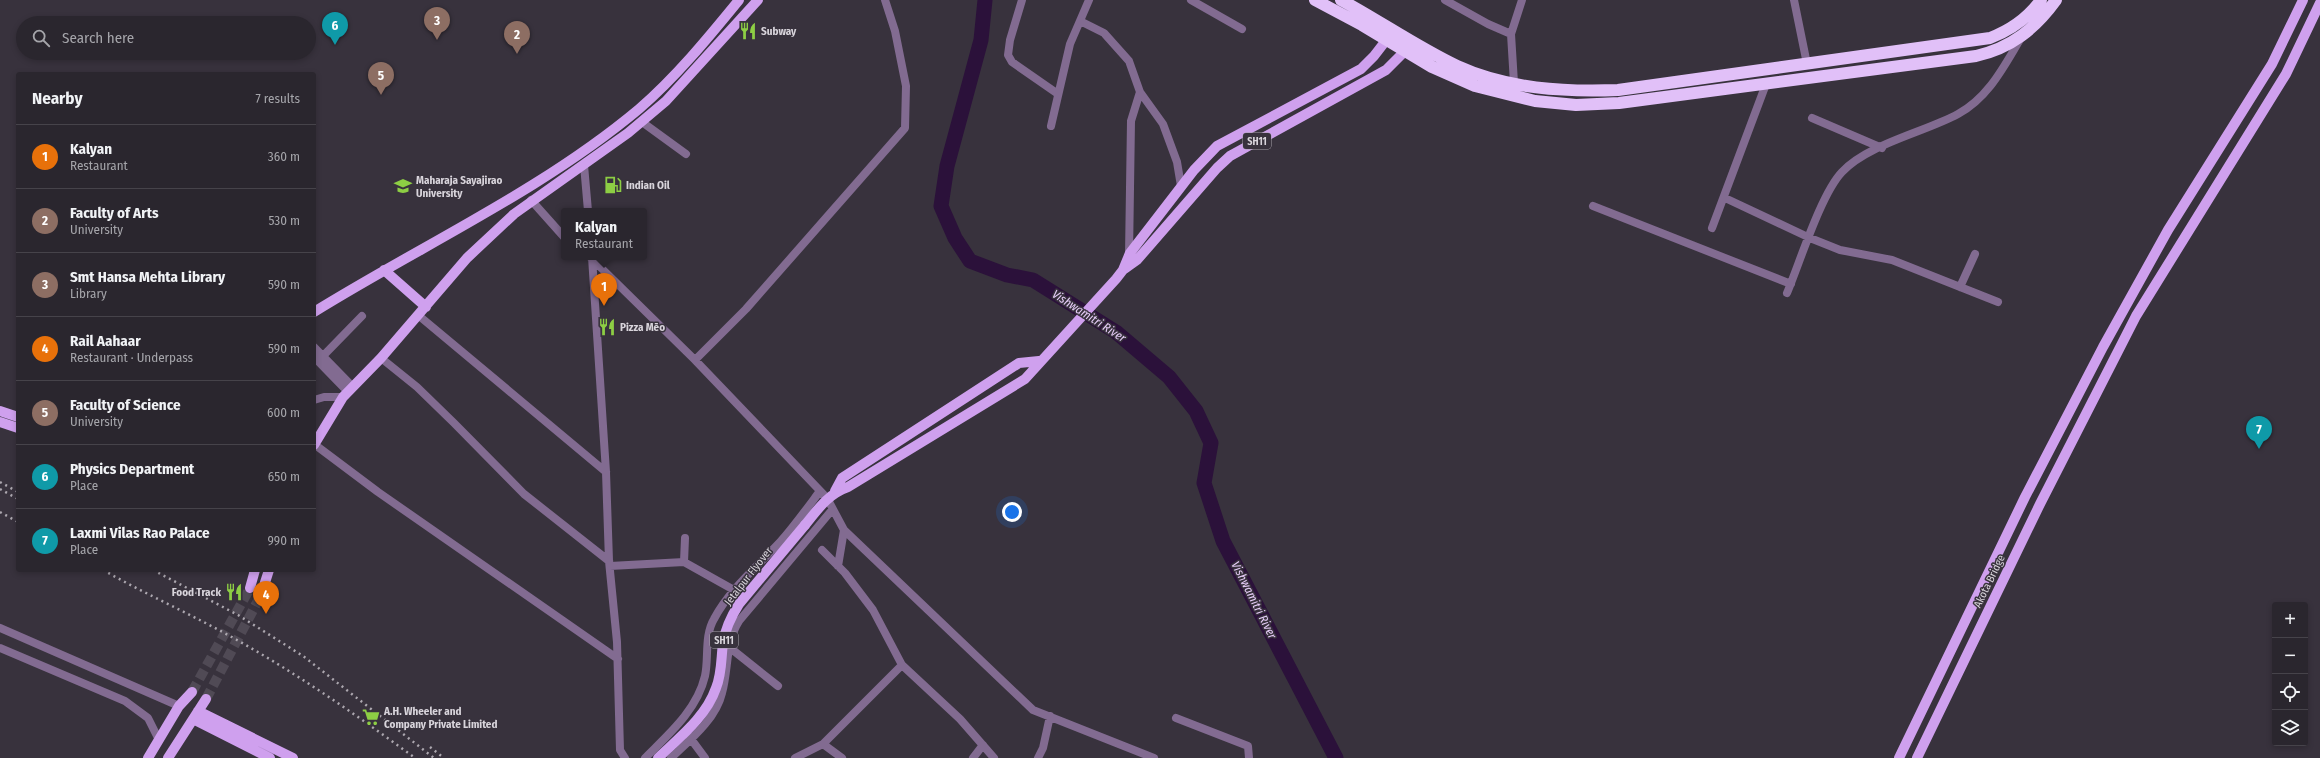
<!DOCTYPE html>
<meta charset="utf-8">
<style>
:root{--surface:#2a262e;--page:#36323a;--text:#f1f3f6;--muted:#a5a5aa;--line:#46434a;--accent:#1a73e8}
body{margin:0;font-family:"Fira Sans Condensed",sans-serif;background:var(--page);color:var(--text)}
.controls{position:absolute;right:12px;bottom:12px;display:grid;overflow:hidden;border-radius:4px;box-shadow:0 2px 6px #0003}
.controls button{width:36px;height:36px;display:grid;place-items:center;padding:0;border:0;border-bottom:1px solid var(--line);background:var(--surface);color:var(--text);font:20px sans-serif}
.you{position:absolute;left:1012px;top:512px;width:14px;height:14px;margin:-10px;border:3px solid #fff;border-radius:50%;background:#1a73e8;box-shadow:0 0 0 6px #1a73e833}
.badge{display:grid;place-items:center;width:26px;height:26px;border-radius:50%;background:var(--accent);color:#fff;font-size:13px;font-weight:700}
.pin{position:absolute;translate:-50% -33px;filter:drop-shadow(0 1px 2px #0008)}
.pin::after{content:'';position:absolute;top:21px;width:14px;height:12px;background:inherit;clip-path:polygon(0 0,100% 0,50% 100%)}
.popup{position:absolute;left:561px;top:208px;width:86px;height:52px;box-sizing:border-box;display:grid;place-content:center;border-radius:4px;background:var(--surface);filter:drop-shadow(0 1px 3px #0005);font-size:13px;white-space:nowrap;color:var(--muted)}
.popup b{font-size:15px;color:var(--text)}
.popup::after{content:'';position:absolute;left:50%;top:100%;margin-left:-8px;border:8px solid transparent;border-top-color:var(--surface)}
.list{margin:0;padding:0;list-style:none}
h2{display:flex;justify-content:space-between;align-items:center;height:52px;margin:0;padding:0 16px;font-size:17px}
h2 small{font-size:13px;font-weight:400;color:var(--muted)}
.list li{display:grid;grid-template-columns:26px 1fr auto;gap:12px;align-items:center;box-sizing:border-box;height:64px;padding:0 16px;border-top:1px solid var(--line)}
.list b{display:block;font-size:15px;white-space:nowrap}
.list p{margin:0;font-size:13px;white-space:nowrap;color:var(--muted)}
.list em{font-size:13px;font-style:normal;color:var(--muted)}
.icon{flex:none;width:22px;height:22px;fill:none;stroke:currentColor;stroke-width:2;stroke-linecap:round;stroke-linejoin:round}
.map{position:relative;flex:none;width:2320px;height:758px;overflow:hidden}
.search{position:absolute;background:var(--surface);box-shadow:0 2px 6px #0003;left:16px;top:16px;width:300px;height:44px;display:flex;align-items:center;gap:10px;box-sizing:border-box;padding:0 14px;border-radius:22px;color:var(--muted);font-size:15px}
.panel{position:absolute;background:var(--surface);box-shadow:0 2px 6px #0003;left:16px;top:72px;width:300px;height:500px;border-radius:4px}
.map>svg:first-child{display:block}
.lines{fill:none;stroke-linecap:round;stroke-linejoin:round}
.river{stroke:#2b113a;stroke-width:15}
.major-tunnel{stroke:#504a55;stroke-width:10;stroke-dasharray:10 5;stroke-linecap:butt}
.minor{stroke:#826b91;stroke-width:8}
.major{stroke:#cfa0ee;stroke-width:10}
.highway{stroke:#e1c0f8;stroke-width:12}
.rail{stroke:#aca7af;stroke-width:2.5;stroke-dasharray:2 4;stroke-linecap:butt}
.major-bridge{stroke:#cfa0ee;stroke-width:10}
.labels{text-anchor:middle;stroke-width:3;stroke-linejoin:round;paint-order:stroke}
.shield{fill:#38323d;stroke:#a8a3ac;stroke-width:1}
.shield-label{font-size:10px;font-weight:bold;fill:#d8d4db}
.poi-label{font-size:11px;font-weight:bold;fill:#d8d4db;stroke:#38323d;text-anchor:start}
.street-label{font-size:11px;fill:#d8d4db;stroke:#38323d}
.water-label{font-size:12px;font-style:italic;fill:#e9cffb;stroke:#38323d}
</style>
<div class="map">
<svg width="2320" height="758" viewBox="0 0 2320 758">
<rect width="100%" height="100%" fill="#38323d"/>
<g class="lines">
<path class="river" d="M985 0 981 40 947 166 941 206 955 238 970 261 1007 275 1033 280 1116 332 1169 377 1196 411 1211 443 1204 483 1223 541 1336 758"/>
<path class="major-tunnel" d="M192 692 250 588
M206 699 261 595"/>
<path class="minor" d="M1022 0 1010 40 1008 55 1012 62 1058 94
M1191 0 1242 29
M1445 0 1488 24 1511 34 1514 83
M1794 0 1807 64
M1080 21 1104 33 1129 61 1140 92 1131 121 1129 255
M1511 34 1522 0
M1140 92 1163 124 1177 162 1181 186
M1812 118 1882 148
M642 122 686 154
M1051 126 1070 44 1089 0
M584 165 588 211
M1725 198 1810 238 1840 250 1892 260 1998 302
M531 200 564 237
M1593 206 1791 284
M1712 228 1766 84
M590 257 695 360 827 498 844 530 1033 710 1154 758
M592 257 606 472 609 561 617 642 620 750 625 758
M1960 287 1975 254
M1787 293C1800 262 1821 194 1842 172 1868 144 1925 132 1958 114 1989 97 2004 66 2021 38
M418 315 606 472
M314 347 353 387
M323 356 362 316
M314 357 348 392
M381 358 417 387 454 423 524 494 609 561
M695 360 746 309 905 128 906 86 895 31 885 0
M314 400 324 397H343
M314 444 378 492 618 659
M822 550 845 573 873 610 902 665 823 744 842 758
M684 562 685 538
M610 566 684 562 734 590
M838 566 844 530
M0 628 179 706
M729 647 778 686
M0 648 125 701 148 718 159 740
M902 665 960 719 994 758
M1176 718 1248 746 1249 758
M688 735 705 758
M645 758C669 734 697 710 705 676 709 658 704 636 714 619 730 589 758 566 781 541 795 525 808 507 820 491
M671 758C690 740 716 719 722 693 729 668 725 643 739 621L832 510
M795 758 823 744
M973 758 983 745
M1038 758 1043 748 1050 716"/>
<path class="major" d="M384 270 426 307
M1123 270 1137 260 1217 168 1230 156 1386 70 1405 51 1409 44
M314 312C422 245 541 191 639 109 676 77 708 38 739 0
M0 411 18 417
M0 422 18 428
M314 445 343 397 381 358 467 258 514 214 628 133 666 101 758 0
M835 491 842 478 1019 363 1039 361
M805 525C818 509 828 494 848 487L1025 379 1116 279 1123 270 1130 253 1194 170 1217 146 1361 69 1374 56 1391 34
M250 588 255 570
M261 595 269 570
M198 711 293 758
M193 719 270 758
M148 758 179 706 192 692
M168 758 206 699
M1899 758 2025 497 2103 347 2168 230 2272 64 2303 0
M1917 758 2040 504 2136 316 2286 74 2320 3"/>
<path class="highway" d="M1315 0 1362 25 1432 67 1475 86 1535 101 1576 105 1619 103 1976 56C2011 48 2035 29 2056 0
M1341 0C1380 21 1417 47 1457 66 1507 89 1564 92 1618 90L1990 38C2011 30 2028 18 2041 0"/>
<path class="rail" d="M0 482 18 492
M0 489 18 499
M0 512 18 522
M103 570C147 595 193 615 237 640 299 675 358 716 415 758
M153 570 238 615 303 656 434 758
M430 747 444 758"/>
<path class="major-bridge" d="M658 758C680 737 706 717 716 688 722 674 721 658 723 643 725 630 732 615 739 604L805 525"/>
</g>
<defs>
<g id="restaurant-bare" transform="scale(1.38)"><path d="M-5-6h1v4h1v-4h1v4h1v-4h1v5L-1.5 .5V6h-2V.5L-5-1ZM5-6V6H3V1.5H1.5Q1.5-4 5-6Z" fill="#8dce44" stroke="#38323d" stroke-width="2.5" paint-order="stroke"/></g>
<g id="fuel-bare" transform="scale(1.38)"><path d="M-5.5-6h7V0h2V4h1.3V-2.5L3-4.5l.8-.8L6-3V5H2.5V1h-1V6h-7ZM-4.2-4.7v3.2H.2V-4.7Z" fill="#8dce44" stroke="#38323d" stroke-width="2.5" paint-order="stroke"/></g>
<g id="university-bare" transform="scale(1.38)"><path d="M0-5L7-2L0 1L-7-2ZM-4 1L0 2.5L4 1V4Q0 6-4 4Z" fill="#8dce44" stroke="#38323d" stroke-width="2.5" paint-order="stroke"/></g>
<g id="supermarket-bare" transform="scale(1.38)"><path d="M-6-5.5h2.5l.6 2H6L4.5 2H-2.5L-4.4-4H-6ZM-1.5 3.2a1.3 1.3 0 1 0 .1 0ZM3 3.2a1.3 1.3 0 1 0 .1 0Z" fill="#8dce44" stroke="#38323d" stroke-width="2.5" paint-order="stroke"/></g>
</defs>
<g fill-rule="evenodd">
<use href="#restaurant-bare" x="748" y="31"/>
<use href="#fuel-bare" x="613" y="185"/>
<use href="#university-bare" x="403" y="186"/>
<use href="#restaurant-bare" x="607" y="327"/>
<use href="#restaurant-bare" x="234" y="592"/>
<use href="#supermarket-bare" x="371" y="717"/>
</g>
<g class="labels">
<g class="shield">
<rect x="1243" y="133" width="28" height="16" rx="3"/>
<rect x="710" y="632" width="28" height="16" rx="3"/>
</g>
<g class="shield-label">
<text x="1257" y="145">SH11</text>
<text x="724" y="644">SH11</text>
</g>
<g class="poi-label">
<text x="761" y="35">Subway</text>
<text x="416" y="184">Maharaja Sayajirao<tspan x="416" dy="13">University</tspan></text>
<text x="626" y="189">Indian Oil</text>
<text x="620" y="331">Pizza Mēo</text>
<text x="221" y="596" text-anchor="end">Food Track</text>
<text x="384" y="715">A.H. Wheeler and<tspan x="384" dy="13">Company Private Limited</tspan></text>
</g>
<g class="street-label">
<text transform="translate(748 576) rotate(-52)" y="4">Jetalpur Flyover</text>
<text transform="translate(1989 581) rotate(-64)" y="4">Akota Bridge</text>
</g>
<g class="water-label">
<text transform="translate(1089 316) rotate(33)" y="4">Vishwamitri River</text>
<text transform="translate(1254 600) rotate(63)" y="4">Vishwamitri River</text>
</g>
</g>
</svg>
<div class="controls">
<button>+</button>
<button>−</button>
<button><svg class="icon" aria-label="locate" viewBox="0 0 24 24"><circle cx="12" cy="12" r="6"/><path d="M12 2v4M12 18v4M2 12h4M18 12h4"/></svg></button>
<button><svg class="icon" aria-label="layers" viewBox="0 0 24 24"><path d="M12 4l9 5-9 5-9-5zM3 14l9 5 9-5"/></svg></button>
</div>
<div class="you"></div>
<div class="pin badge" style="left:604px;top:306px;background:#e8710a">1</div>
<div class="popup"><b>Kalyan</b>Restaurant</div>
<div class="pin badge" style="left:517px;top:54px;background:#8d6e63">2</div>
<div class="pin badge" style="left:437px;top:40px;background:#8d6e63">3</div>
<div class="pin badge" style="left:266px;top:614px;background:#e8710a">4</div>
<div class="pin badge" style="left:381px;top:95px;background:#8d6e63">5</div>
<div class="pin badge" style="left:335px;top:45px;background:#0f9aa8">6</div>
<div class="pin badge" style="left:2259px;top:449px;background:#0f9aa8">7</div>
<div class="search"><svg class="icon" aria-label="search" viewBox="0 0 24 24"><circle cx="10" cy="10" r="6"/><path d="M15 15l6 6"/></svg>Search here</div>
<section class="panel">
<h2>Nearby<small>7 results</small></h2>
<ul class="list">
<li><span class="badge" style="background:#e8710a">1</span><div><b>Kalyan</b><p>Restaurant</p></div><em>360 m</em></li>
<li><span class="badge" style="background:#8d6e63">2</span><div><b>Faculty of Arts</b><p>University</p></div><em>530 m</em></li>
<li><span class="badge" style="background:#8d6e63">3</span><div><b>Smt Hansa Mehta Library</b><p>Library</p></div><em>590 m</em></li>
<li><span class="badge" style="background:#e8710a">4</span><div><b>Rail Aahaar</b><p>Restaurant · Underpass</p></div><em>590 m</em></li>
<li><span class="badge" style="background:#8d6e63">5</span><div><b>Faculty of Science</b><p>University</p></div><em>600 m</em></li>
<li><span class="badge" style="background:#0f9aa8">6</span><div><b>Physics Department</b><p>Place</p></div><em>650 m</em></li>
<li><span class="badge" style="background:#0f9aa8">7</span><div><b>Laxmi Vilas Rao Palace</b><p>Place</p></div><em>990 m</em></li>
</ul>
</section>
</div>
